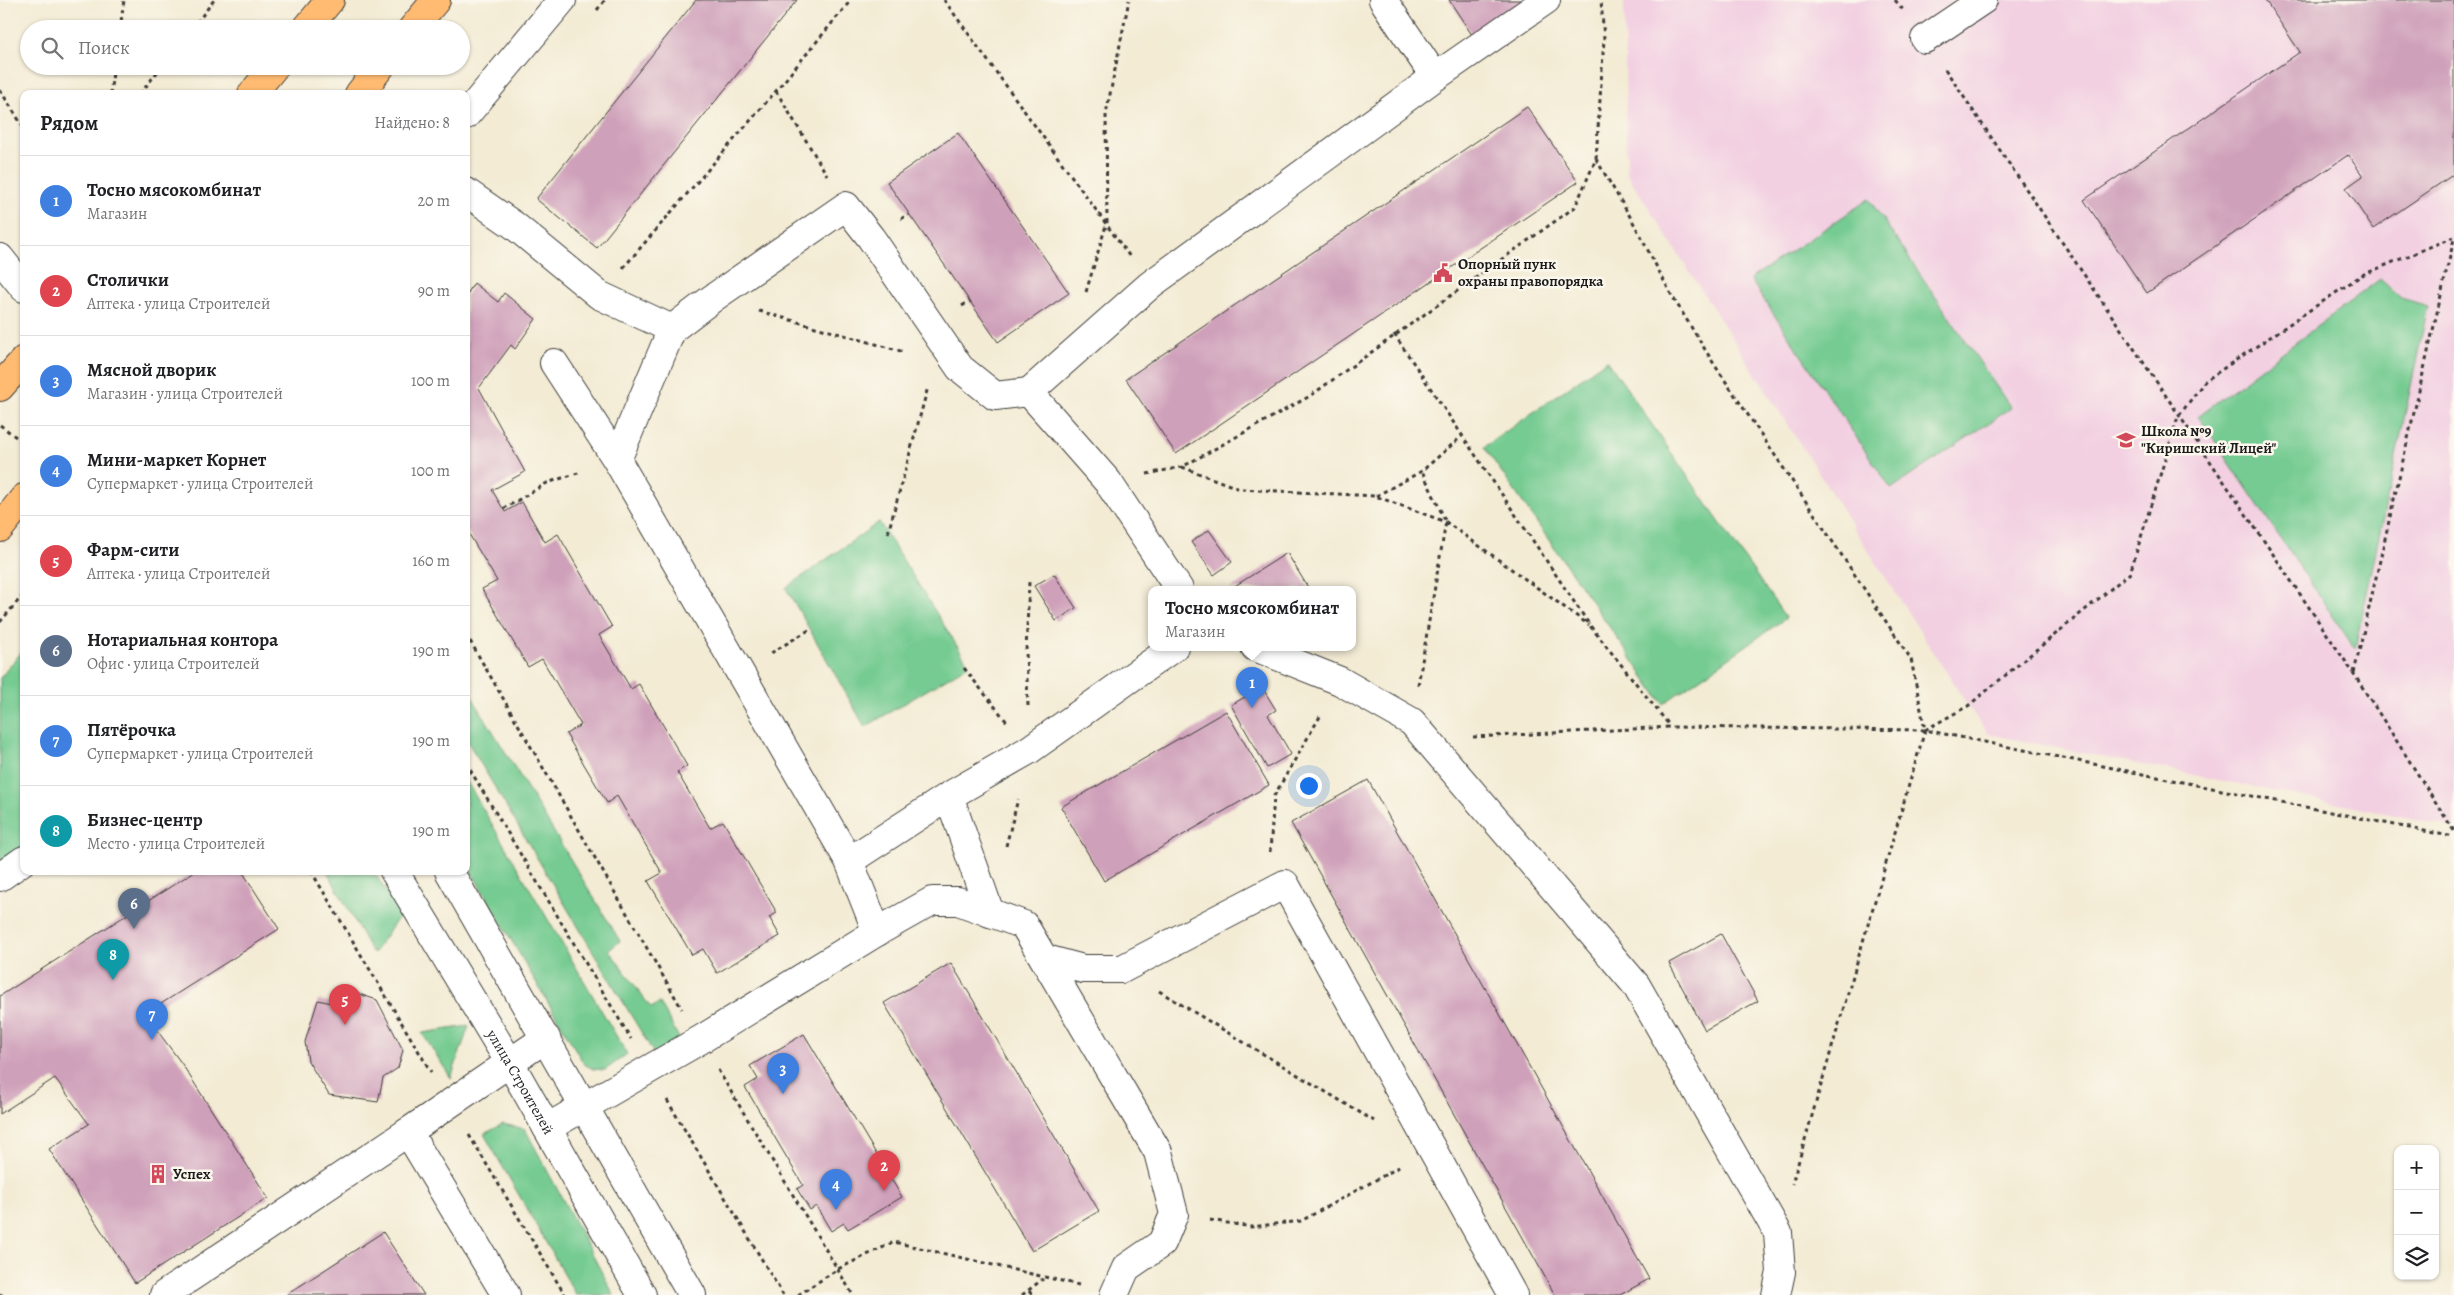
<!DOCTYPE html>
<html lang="ru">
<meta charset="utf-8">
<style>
:root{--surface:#fff;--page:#f6f6f6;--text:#202124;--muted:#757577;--line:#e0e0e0;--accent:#d1495b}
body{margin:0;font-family:Alegreya,serif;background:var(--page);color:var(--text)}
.controls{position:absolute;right:15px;bottom:15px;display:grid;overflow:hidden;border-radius:10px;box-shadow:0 1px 4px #0004}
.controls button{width:45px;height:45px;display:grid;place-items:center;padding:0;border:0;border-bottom:1px solid var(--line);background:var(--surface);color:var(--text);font:25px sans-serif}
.you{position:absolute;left:1308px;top:785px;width:18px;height:18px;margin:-12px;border:4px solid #fff;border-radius:50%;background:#1a73e8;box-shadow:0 0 0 8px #1a73e833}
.badge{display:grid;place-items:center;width:32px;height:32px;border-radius:50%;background:var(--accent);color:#fff;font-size:16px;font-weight:700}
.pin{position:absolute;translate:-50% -41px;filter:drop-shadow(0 1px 2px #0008)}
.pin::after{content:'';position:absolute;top:26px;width:18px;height:15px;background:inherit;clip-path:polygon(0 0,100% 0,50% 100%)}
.popup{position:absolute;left:1148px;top:586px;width:208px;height:65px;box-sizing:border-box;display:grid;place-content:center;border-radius:10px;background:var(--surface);filter:drop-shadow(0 1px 4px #0005);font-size:16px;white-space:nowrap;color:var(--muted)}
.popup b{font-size:19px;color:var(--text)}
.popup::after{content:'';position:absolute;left:50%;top:100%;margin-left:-10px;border:10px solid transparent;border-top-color:var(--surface)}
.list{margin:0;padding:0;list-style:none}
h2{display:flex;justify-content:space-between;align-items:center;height:65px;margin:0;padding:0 20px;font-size:21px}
h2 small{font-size:16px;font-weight:400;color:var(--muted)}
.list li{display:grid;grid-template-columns:32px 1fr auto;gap:15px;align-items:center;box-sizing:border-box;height:90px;padding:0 20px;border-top:1px solid var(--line)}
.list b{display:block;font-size:19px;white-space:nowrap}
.list p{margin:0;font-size:16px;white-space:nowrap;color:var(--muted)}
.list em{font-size:16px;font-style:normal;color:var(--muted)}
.icon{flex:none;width:28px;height:28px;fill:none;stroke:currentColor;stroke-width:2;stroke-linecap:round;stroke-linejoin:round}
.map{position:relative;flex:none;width:2454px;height:1295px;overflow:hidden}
.search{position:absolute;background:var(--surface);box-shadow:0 1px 4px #0004;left:20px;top:20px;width:450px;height:55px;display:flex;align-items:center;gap:12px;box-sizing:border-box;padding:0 18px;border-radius:28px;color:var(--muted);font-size:19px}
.panel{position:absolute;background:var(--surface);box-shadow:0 1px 4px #0004;left:20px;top:90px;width:450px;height:785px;border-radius:10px}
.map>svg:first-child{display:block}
.built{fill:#f2cfe1}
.green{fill:#74cb91;stroke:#487456}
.building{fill:#cfa0ba}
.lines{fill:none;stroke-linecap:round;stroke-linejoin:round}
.minor-casing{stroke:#3c3b38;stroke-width:30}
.major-casing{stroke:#3c3b38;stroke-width:30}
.path{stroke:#3c3b38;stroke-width:3;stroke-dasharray:4 4;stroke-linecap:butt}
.minor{stroke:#fff;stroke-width:28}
.major{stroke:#ffbb71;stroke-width:28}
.labels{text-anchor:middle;stroke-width:5;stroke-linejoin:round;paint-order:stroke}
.poi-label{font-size:15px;font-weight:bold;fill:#1c1c1c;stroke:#fbf7ec;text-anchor:start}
.street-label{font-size:15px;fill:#1c1c1c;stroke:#fbf7ec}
</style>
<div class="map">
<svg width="2454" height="1295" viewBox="0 0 2454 1295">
<rect width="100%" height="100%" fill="#fbf7ec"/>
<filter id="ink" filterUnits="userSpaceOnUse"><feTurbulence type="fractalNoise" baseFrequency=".02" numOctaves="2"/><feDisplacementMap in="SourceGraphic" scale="10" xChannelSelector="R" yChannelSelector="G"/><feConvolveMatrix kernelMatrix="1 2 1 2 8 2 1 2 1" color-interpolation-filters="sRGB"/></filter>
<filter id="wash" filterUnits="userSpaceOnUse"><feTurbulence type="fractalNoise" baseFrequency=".0096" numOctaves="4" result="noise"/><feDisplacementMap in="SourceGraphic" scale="20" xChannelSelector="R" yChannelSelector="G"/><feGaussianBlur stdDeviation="1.12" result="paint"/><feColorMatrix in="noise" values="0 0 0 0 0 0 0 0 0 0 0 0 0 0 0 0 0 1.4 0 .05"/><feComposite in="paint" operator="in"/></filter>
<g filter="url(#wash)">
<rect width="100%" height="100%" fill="#f3ebd4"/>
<path class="built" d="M1624 0H2454V827L1988 734 1968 706 1627 174Z"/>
<path class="green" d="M1869 199 2011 408 1891 489 1750 279Z
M2380 279 2401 298 2428 306 2355 649 2198 416Z
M1607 360 1786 618 1663 704 1484 447Z
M879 522 969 665 865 727 786 588Z
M24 649V846L0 862V678Z
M466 687 620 941 609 950 651 1008 660 1003 686 1051 662 1067 466 739Z
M466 780 627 1054 605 1070 593 1069 584 1064 466 863Z
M327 871H373L401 914 373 954Z
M469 1026 451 1078 422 1033Z
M503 1124 525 1129 614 1295H576L484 1134Z"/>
<g id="blocks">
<path class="building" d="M696 0H797L597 248 536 199Z
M1449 0H1537L1476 41Z
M2265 0H2454V174L2373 229 2346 188 2363 176 2348 155 2147 293 2084 200 2300 52Z
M1527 107 1578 182 1176 454 1126 379Z
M958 133 1069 293 998 342 887 182Z
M474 283 498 302 504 293 536 319 515 349 511 345 479 388 525 472 492 490 505 512 522 502 545 542 558 534 612 627 599 635 631 689 639 684 687 766 677 772 710 828 723 821 777 913 769 917 780 936 717 973 703 949 692 955 648 881 662 873 617 796 607 803 566 734 581 725 542 659 528 667 482 589 497 581 466 529V296Z
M1209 530 1232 562 1214 575 1191 542Z
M1287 553 1309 589H1230Z
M1054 574 1076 608 1056 621 1034 586Z
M1262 687 1276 710 1268 715 1291 754 1267 768 1231 705Z
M1226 711 1269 785 1104 881 1061 807Z
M1368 780 1649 1279 1620 1295H1555L1291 823Z
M195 871H242L279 929 145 1014 182 1064 268 1198 135 1283 49 1149 89 1124 55 1078 0 1114V996Z
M1721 934 1758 1001 1705 1030 1669 963Z
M951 963 1099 1211 1032 1251 884 1003Z
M359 994 377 1000 403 1050 398 1068 383 1078 378 1102 329 1095 308 1061 305 1042 318 1000 341 1005Z
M804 1034 902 1197 848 1229 844 1223 831 1231 816 1206 810 1210 797 1189 803 1185 745 1087 758 1079 750 1066Z
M383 1232 424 1295H286Z"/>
</g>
</g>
<g filter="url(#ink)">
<use href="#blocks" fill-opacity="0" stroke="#3c3b38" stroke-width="1"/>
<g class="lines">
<g class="minor-casing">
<g id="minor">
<path d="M1383 0 1435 77"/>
<path d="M1925 39 1983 0"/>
<path d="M466 115 562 0"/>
<path d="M466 192 515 226 599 295 672 329"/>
<path d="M0 258 24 288"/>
<path d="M554 363 617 460"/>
<path d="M1029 392 1150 285 1435 77 1546 0"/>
<path d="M1255 647 1340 681 1412 722 1636 985 1778 1233 1781 1272 1776 1295"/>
<path d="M949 796 990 913"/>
<path d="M849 861 949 796 1029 750 1174 647"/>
<path id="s1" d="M394 871 510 1063 642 1295"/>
<path d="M449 871 692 1295"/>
<path d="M0 877 24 860"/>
<path d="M877 932 849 861 617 460 672 329 713 298 846 206 871 238 960 368 995 396 1029 392 1108 482 1179 589"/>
<path d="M1046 959 1083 969H1122L1285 884 1513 1295"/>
<path d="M547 1128 700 1040 877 932 932 901H958L1024 925 1158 1152 1174 1214 1162 1243 1126 1268 1114 1295"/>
<path d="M164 1295 408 1132"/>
<path d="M506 1295 408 1132 546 1038"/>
</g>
</g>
<g class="major-casing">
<path id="major" d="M306 29 330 0
M412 29 436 0
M252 94 275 66
M359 94 381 66
M0 387 24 360
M0 528 24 498"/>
</g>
<path class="path" d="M944 0 1130 257
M1895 0 1904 11
M597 10 605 0
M120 29 124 0
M192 29 214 0
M1945 69 2354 674 2454 831
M0 90 24 128
M776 91 827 175
M110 94 114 66
M140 94 162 66
M1596 159 1632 220 1672 296 1714 364 1911 659 1925 730 1792 1184
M901 219 909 214
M623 268 776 91 851 0
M1086 292 1107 222 1106 114 1129 0
M962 306 970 301
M759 311 904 352
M1394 334 1591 627 1670 726
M0 425 24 443
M1182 467 1240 489 1375 496 1446 522 1589 625
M1147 474 1182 467 1310 396 1575 207 1596 159 1604 39 1601 0
M1376 496 1422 471 1462 436
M503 509 547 483 581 472
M466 530H467
M888 533 928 387
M0 622 24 594
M466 634 682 1009
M771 653 809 630
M964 668 1007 722
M2354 673 2454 239
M1418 685 1446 522 1422 471
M1028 706 1026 651 1029 582
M1925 730 1968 706 2130 573 2178 417 2205 381 2362 275 2454 237
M1473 737 1671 727 1925 730 2454 837
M466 763 631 1039
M1006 846 1018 799
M1270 852 1274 796 1322 713
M311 871 431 1072
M1159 991 1374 1121
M718 1070 853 1295
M667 1100 783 1295
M469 1135 565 1295
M1210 1220 1251 1227 1301 1221 1401 1166
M1029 1291 1032 1295
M0 1294 2 1295
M798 1295 838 1269 894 1242 1079 1285
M1022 1295 1043 1279"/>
<use href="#minor" class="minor"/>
<use href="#major" class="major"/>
</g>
</g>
<defs>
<g id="civic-bare" transform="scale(1.5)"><path d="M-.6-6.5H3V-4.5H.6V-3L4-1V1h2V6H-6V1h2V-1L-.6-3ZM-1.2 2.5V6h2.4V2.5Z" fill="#d1495b" stroke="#fbf7ec" stroke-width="2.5" paint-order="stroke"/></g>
<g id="school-bare" transform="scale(1.5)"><path d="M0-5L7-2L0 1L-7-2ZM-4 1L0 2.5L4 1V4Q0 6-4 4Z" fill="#d1495b" stroke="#fbf7ec" stroke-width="2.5" paint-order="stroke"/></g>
<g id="building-bare" transform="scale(1.5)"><path d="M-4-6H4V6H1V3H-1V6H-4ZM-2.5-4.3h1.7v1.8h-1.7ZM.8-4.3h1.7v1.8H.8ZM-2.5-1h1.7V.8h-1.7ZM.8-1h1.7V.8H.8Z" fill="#d1495b" stroke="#fbf7ec" stroke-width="2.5" paint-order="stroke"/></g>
</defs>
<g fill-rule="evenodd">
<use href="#civic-bare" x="1443" y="273"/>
<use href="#school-bare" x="2126" y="440"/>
<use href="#building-bare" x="158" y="1174"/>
</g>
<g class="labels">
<g class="poi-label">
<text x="1458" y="269">Опорный пунк<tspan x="1458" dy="17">охраны правопорядка</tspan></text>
<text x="2141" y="436">Школа №9<tspan x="2141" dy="17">"Киришский Лицей"</tspan></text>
<text x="173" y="1179">Успех</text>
</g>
<g class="street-label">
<text dy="5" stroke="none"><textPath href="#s1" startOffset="246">улица Строителей</textPath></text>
</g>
</g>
</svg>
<div class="controls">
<button>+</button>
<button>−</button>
<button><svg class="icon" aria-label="layers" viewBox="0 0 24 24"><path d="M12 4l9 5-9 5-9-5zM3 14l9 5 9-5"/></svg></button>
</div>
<div class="you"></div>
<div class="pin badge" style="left:1252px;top:708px;background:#3f7fe0">1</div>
<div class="popup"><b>Тосно мясокомбинат</b>Магазин</div>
<div class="pin badge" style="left:884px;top:1191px;background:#e0444e">2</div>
<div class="pin badge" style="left:783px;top:1094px;background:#3f7fe0">3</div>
<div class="pin badge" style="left:836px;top:1210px;background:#3f7fe0">4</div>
<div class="pin badge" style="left:345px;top:1025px;background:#e0444e">5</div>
<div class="pin badge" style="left:134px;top:929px;background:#5c6f8a">6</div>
<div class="pin badge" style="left:152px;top:1040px;background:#3f7fe0">7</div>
<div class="pin badge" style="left:113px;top:980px;background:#0f9aa8">8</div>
<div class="search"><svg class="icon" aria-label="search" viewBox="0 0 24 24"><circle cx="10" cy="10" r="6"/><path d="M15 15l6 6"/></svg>Поиск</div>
<section class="panel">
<h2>Рядом<small>Найдено: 8</small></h2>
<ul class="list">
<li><span class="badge" style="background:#3f7fe0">1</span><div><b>Тосно мясокомбинат</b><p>Магазин</p></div><em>20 m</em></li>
<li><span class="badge" style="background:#e0444e">2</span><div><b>Столички</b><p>Аптека · улица Строителей</p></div><em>90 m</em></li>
<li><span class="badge" style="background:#3f7fe0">3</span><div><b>Мясной дворик</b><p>Магазин · улица Строителей</p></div><em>100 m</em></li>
<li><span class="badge" style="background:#3f7fe0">4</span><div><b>Мини-маркет Корнет</b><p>Супермаркет · улица Строителей</p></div><em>100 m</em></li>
<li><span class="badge" style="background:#e0444e">5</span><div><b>Фарм-сити</b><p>Аптека · улица Строителей</p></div><em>160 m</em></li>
<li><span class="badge" style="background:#5c6f8a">6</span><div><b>Нотариальная контора</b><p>Офис · улица Строителей</p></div><em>190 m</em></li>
<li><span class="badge" style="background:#3f7fe0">7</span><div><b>Пятёрочка</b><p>Супермаркет · улица Строителей</p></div><em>190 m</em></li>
<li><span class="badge" style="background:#0f9aa8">8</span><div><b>Бизнес-центр</b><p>Место · улица Строителей</p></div><em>190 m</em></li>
</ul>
</section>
</div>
